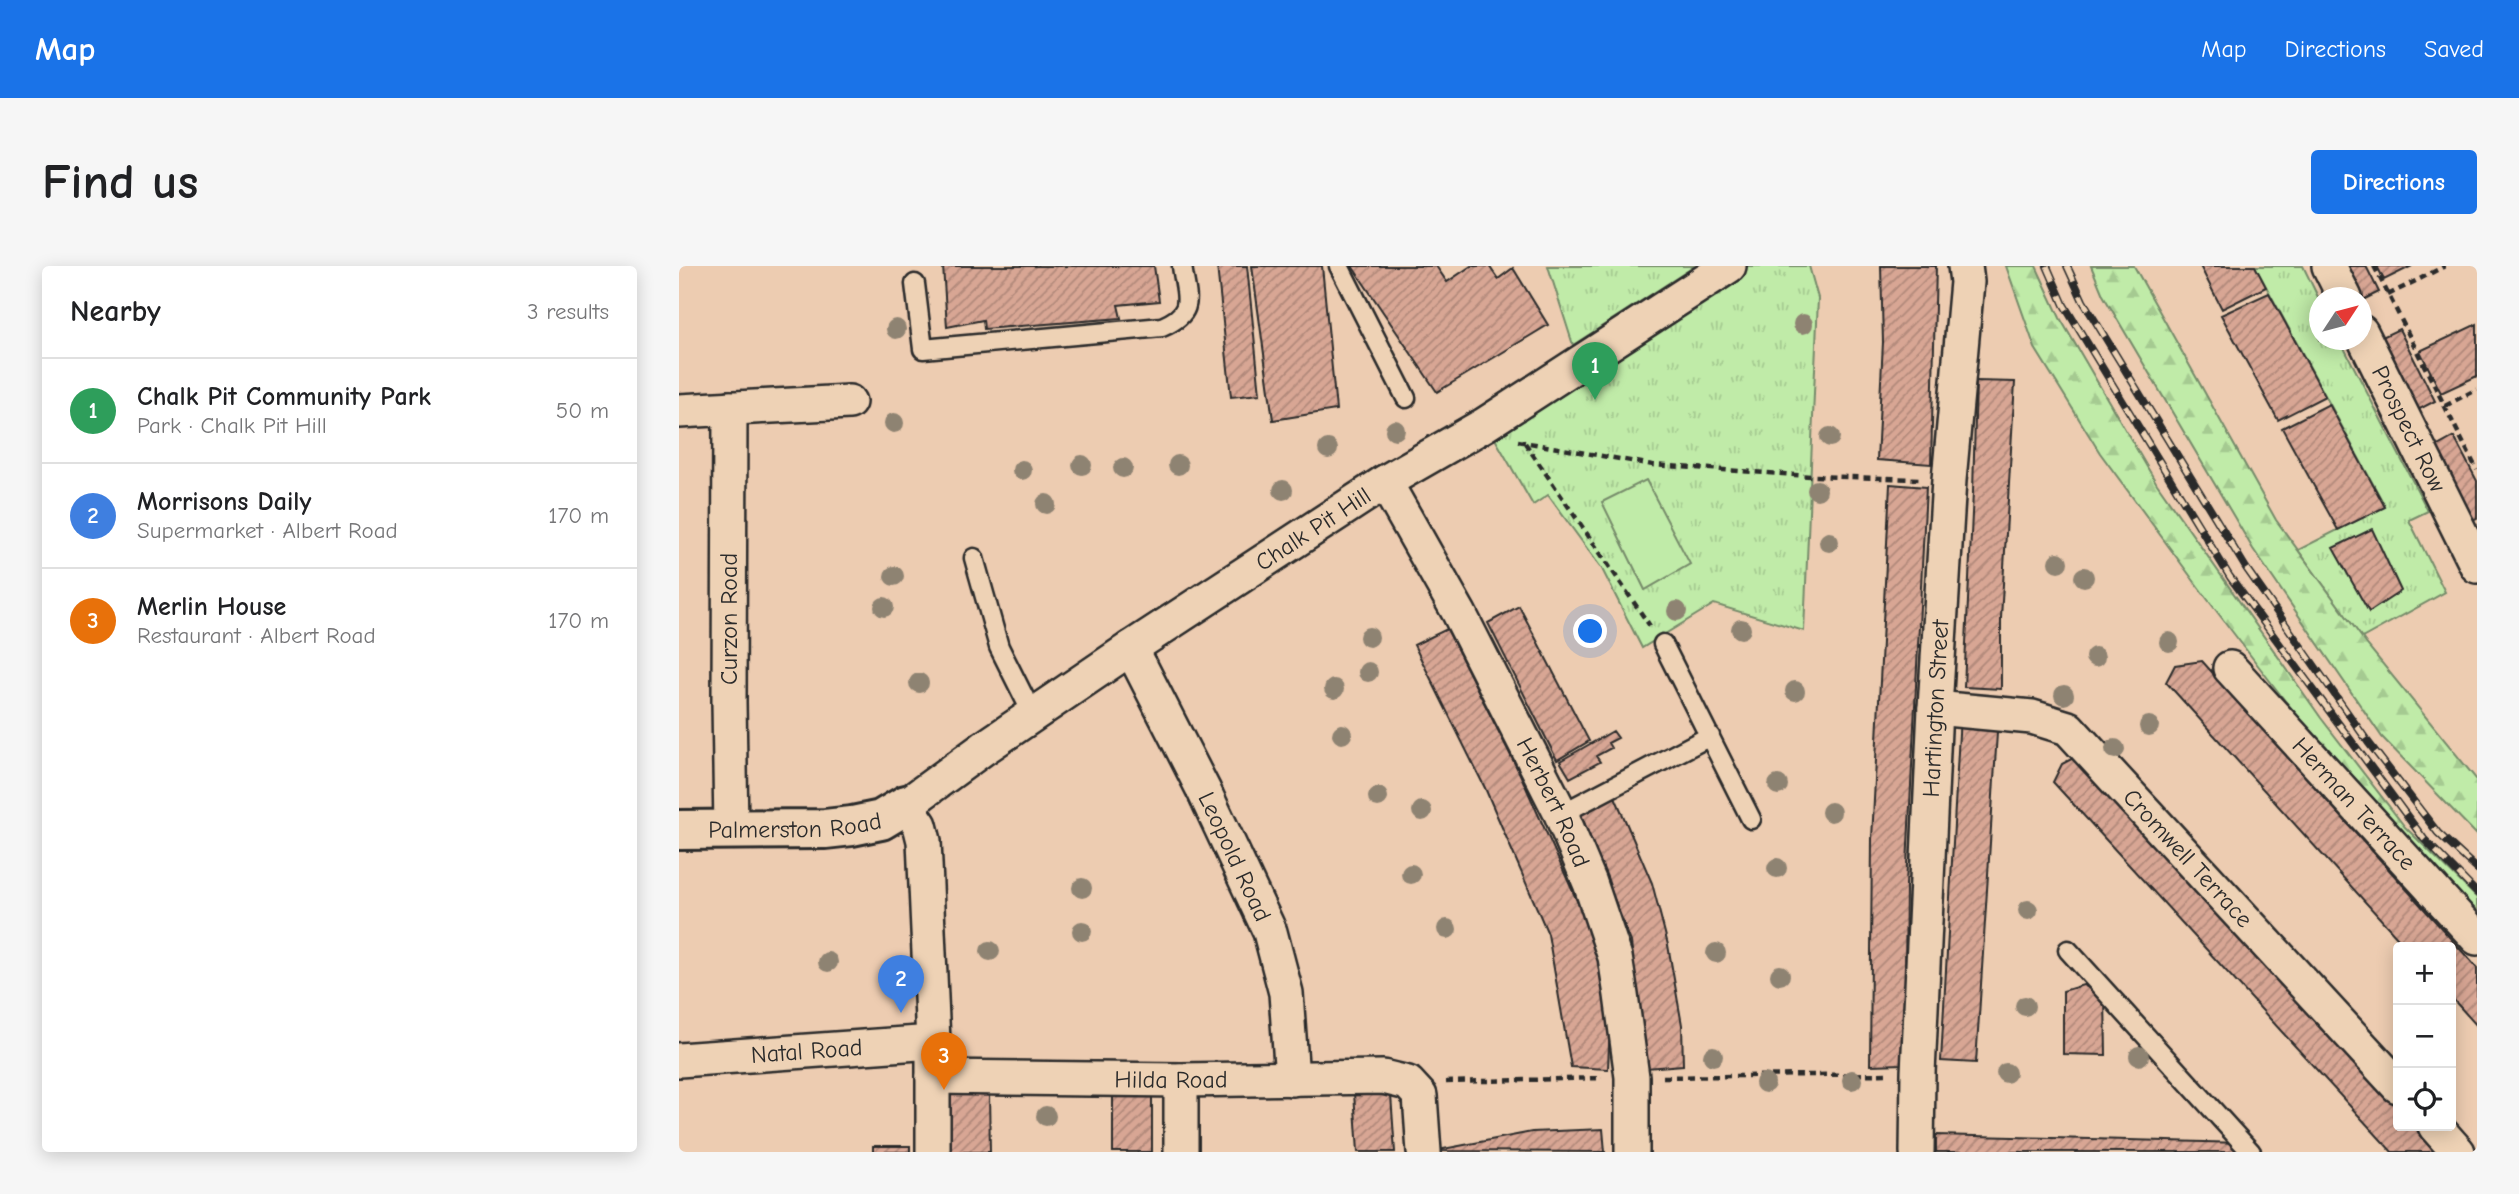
<!DOCTYPE html>
<meta charset="utf-8">
<style>
:root{--surface:#fff;--page:#f6f6f6;--text:#202124;--muted:#757577;--line:#e0e0e0;--accent:#1a73e8}
body{margin:0;font-family:"Comic Neue",sans-serif;background:var(--page);color:var(--text)}
.controls{position:absolute;right:21px;bottom:21px;display:grid;overflow:hidden;border-radius:7px;box-shadow:0 4px 18px #0003}
.controls button{width:63px;height:63px;display:grid;place-items:center;padding:0;border:0;border-bottom:2px solid var(--line);background:var(--surface);color:var(--text);font:35px sans-serif}
.compass{position:absolute;left:1630px;top:21px;width:63px;height:63px;border-radius:50%;background:var(--surface);box-shadow:0 4px 18px #0003;rotate:54deg}
.you{position:absolute;left:912px;top:366px;width:24px;height:24px;margin:-18px;border:5px solid #fff;border-radius:50%;background:#1a73e8;box-shadow:0 0 0 10px #1a73e833}
.badge{display:grid;place-items:center;width:46px;height:46px;border-radius:50%;background:var(--accent);color:#fff;font-size:23px;font-weight:700}
.pin{position:absolute;translate:-50% -58px;filter:drop-shadow(0 2px 4px #0008)}
.pin::after{content:'';position:absolute;top:37px;width:24px;height:21px;background:inherit;clip-path:polygon(0 0,100% 0,50% 100%)}
.list{margin:0;padding:0;list-style:none}
h2{display:flex;justify-content:space-between;align-items:center;height:91px;margin:0;padding:0 28px;font-size:30px}
h2 small{font-size:23px;font-weight:400;color:var(--muted)}
.list li{display:grid;grid-template-columns:46px 1fr auto;gap:21px;align-items:center;box-sizing:border-box;height:105px;padding:0 28px;border-top:2px solid var(--line)}
.list b{display:block;font-size:26px;white-space:nowrap}
.list p{margin:0;font-size:23px;white-space:nowrap;color:var(--muted)}
.list em{font-size:23px;font-style:normal;color:var(--muted)}
.icon{flex:none;width:38px;height:38px;fill:none;stroke:currentColor;stroke-width:2;stroke-linecap:round;stroke-linejoin:round}
.map{position:relative;flex:none;width:1798px;height:886px;overflow:hidden;border-radius:7px}
header{display:flex;align-items:center;gap:42px;box-sizing:border-box;height:98px;padding:0 35px;background:var(--accent);color:#fff}
header strong{font-size:33px}
nav{display:flex;gap:38px;margin-inline-start:auto;font-size:24px}
.intro{display:flex;align-items:center;justify-content:space-between;box-sizing:border-box;height:168px;padding:0 42px}
h1{margin:0;font-size:49px}
.button{padding:18px 32px;border-radius:7px;background:var(--accent);color:#fff;font-size:24px;font-weight:700}
main{display:flex;gap:42px;padding:0 42px}
aside{flex:1;background:var(--surface);border-radius:7px;box-shadow:0 4px 18px #0003}
.map>svg:first-child{display:block}
.grass{fill:url(#grass-tufts);stroke:#768b6a;stroke-width:2}
.forest{fill:url(#forest-firs);stroke:#768b6a;stroke-width:2}
.garden{fill:#c0eba8;stroke:#768b6a;stroke-width:2}
.building{fill:url(#building-hatch);stroke:#2b2b2b;stroke-width:2}
.lines{fill:none;stroke-linecap:round;stroke-linejoin:round}
.service-casing{stroke:#2b2b2b;stroke-width:23}
.minor-casing{stroke:#2b2b2b;stroke-width:38}
.tertiary-casing{stroke:#2b2b2b;stroke-width:44}
.path{stroke:#2b2b2b;stroke-width:4.5;stroke-dasharray:7 5;stroke-linecap:butt}
.service{stroke:#eed2b5;stroke-width:18}
.minor{stroke:#eed2b5;stroke-width:33}
.tertiary{stroke:#eed2b5;stroke-width:38}
.rail-casing{stroke:#2b2b2b;stroke-width:8}
.rail{stroke:#eed2b5;stroke-width:5;stroke-dasharray:16;stroke-linecap:butt}
.tree{fill:#8e8372}
.labels{text-anchor:middle;stroke-width:7;stroke-linejoin:round;paint-order:stroke}
.street-label{font-size:24px;fill:#2b2b2b;stroke:#eed2b5}
</style>
<header>
<strong>Map</strong>
<nav><a>Map</a><a>Directions</a><a>Saved</a></nav>
</header>
<div class="intro"><h1>Find us</h1><a class="button">Directions</a></div>
<main>
<aside>
<h2>Nearby<small>3 results</small></h2>
<ul class="list">
<li><span class="badge" style="background:#2e9e5b">1</span><div><b>Chalk Pit Community Park</b><p>Park · Chalk Pit Hill</p></div><em>50 m</em></li>
<li><span class="badge" style="background:#3f7fe0">2</span><div><b>Morrisons Daily</b><p>Supermarket · Albert Road</p></div><em>170 m</em></li>
<li><span class="badge" style="background:#e8710a">3</span><div><b>Merlin House</b><p>Restaurant · Albert Road</p></div><em>170 m</em></li>
</ul>
</aside>
<div class="map">
<svg width="1798" height="886" viewBox="0 0 1798 886">
<defs>
<pattern id="grass-tufts" width="24" height="20" patternUnits="userSpaceOnUse" patternTransform="scale(1.75)"><rect width="24" height="20" fill="#c0eba8"/><path d="M3 7l-1-3M5 7V3M7 7l1-3M15 17l-1-3M17 17v-4M19 17l1-3" fill="none" stroke="#a5ca91"/></pattern>
<pattern id="forest-firs" width="22" height="20" patternUnits="userSpaceOnUse" patternTransform="scale(1.75)"><rect width="22" height="20" fill="#c0eba8"/><path d="M5 1l3.5 6h-7zM16 11l3.5 6h-7z" fill="#a5ca91"/></pattern>
<pattern id="building-hatch" width="6" height="6" patternUnits="userSpaceOnUse" patternTransform="scale(1.75)"><rect width="6" height="6" fill="#d8a694"/><path d="M-1 1l2-2M0 6l6-6M5 7l2-2" fill="none" stroke="#af8779"/></pattern>
</defs>
<rect width="100%" height="100%" fill="#edccb1"/>
<filter id="ink" filterUnits="userSpaceOnUse"><feTurbulence type="fractalNoise" baseFrequency=".0143" numOctaves="2"/><feDisplacementMap in="SourceGraphic" scale="14" xChannelSelector="R" yChannelSelector="G"/><feConvolveMatrix kernelMatrix="1 2 1 2 8 2 1 2 1" color-interpolation-filters="sRGB"/></filter>
<g filter="url(#ink)">
<path class="grass" d="M869 0H1016L894 79Z
M1054 0H1130L1139 32 1125 365 1035 338 963 382 923 303 869 229 854 239 815 171Z
M1576 0H1624L1640 33V74H1661L1749 245 1730 254 1766 326 1683 372 1619 284 1706 240Z"/>
<path class="forest" d="M1327 0H1357L1381 52 1478 218 1642 452 1726 561 1798 632V655L1699 546 1607 436 1526 330 1421 187 1356 82Z
M1412 0H1455L1597 254 1689 380 1798 514V569L1703 471 1574 283 1424 29Z"/>
<path class="garden" d="M967 214 1011 298 966 324 923 236Z"/>
<path class="building" d="M264 0H475L480 35 439 39 442 52 305 63 304 54 268 61Z
M538 0H568L581 128 552 131Z
M573 0H643L657 144 594 154Z
M673 0H757L768 16 792 0H810L819 13 834 2 869 59 758 126Z
M1202 0H1257L1252 198 1198 194 1204 76Z
M1521 0H1576L1587 21 1543 43Z
M1663 0H1687L1700 26 1682 35Z
M1698 0H1733L1705 14Z
M1590 27 1646 130 1599 154 1542 49Z
M1798 58V110L1762 127 1741 85Z
M1720 63 1756 135 1737 145 1701 72Z
M1297 115 1336 116 1322 352V423L1285 421 1294 226Z
M1650 138 1706 241 1659 264 1603 162Z
M1775 171 1798 215V252L1794 254 1757 181Z
M1211 218 1247 221 1227 619 1225 798 1191 799 1193 573Z
M1693 263 1722 325 1690 346 1654 282Z
M840 340 910 475 878 494 809 357Z
M768 363 841 508 908 657 919 694 931 754 929 803 892 801 869 668 806 522 735 379Z
M1523 395 1798 702V760L1772 731V681H1727L1487 416 1496 399Z
M1281 449 1319 451 1297 797 1262 795Z
M934 465 939 472 929 477 932 482 917 490 921 496 891 512 881 495Z
M1400 489 1719 839V860H1738L1762 886H1713L1374 516 1383 498Z
M934 526 973 617 989 679 1003 759 1004 799 967 802 952 676 900 543Z
M1404 719 1426 730 1427 789 1384 788V725Z
M269 827 310 828 311 886H269Z
M473 827V886H434V830Z
M675 827 712 829 716 886H679Z
M924 863 926 886 754 885 853 866Z
M1257 869 1563 877 1568 886H1257Z
M194 880H231V886H194Z"/>
<g class="lines">
<g class="service-casing">
<path id="service" d="M660 0 727 132
M236 18 244 83 483 61C518 46 507 31 503 0
M295 292 320 381 354 449
M984 378 1072 553
M882 548 1031 470
M1389 684 1572 886"/>
</g>
<g class="minor-casing">
<g id="minor">
<path d="M1650 0 1666 32"/>
<path id="s1" d="M1682 66 1798 300"/>
<path d="M51 142 50 436 52 564"/>
<path d="M0 145 170 136"/>
<path id="s2" d="M706 216 780 347 882 548 911 617 936 691 942 729 953 811V886"/>
<path id="s3" d="M452 382 525 525 591 666 607 727 613 813"/>
<path id="s4" d="M1551 402 1798 672"/>
<path id="s5" d="M1256 442 1353 451 1389 462 1719 820"/>
<path id="s6" d="M0 794 254 776"/>
<path id="s7" d="M254 811 502 814 704 811 729 817 741 830 745 886"/>
<path d="M502 814V886"/>
<path d="M1756 860 1779 886"/>
<path id="s8" d="M254 886V776L245 575 241 559 227 539 305 482 452 382 706 216 805 159 1050 0"/>
<path id="s9" d="M1238 886 1239 807 1256 442 1270 214 1288 16 1286 0"/>
</g>
</g>
<g class="tertiary-casing">
<g id="tertiary">
<path id="s10" d="M0 564 146 563 173 560 202 554 227 539"/>
</g>
</g>
<path class="path" d="M1695 0 1798 204
M1709 29 1766 0
M1766 140 1798 123
M839 175 974 199 1132 210 1241 213
M846 177 971 360
M984 811 1210 808
M767 816 923 812"/>
<use href="#service" class="service"/>
<use href="#minor" class="minor"/>
<use href="#tertiary" class="tertiary"/>
<g class="rail-casing">
<path id="rail" d="M1368 0 1385 39 1551 311 1745 573 1798 627
M1388 0 1404 35 1567 302 1689 476 1759 567 1798 603"/>
</g>
<use href="#rail" class="rail"/>
</g>
<g class="tree">
<circle cx="1124" cy="58" r="10"/>
<circle cx="217" cy="63" r="10"/>
<circle cx="215" cy="157" r="10"/>
<circle cx="716" cy="164" r="10"/>
<circle cx="1151" cy="171" r="10"/>
<circle cx="649" cy="183" r="10"/>
<circle cx="403" cy="199" r="10"/>
<circle cx="499" cy="199" r="10"/>
<circle cx="444" cy="202" r="10"/>
<circle cx="343" cy="204" r="10"/>
<circle cx="604" cy="224" r="10"/>
<circle cx="1138" cy="224" r="10"/>
<circle cx="367" cy="238" r="10"/>
<circle cx="1150" cy="276" r="10"/>
<circle cx="1379" cy="296" r="10"/>
<circle cx="215" cy="310" r="10"/>
<circle cx="1405" cy="311" r="10"/>
<circle cx="205" cy="341" r="10"/>
<circle cx="998" cy="345" r="10"/>
<circle cx="1062" cy="363" r="10"/>
<circle cx="690" cy="371" r="10"/>
<circle cx="1490" cy="376" r="10"/>
<circle cx="1416" cy="391" r="10"/>
<circle cx="689" cy="406" r="10"/>
<circle cx="240" cy="417" r="10"/>
<circle cx="655" cy="423" r="10"/>
<circle cx="1116" cy="425" r="10"/>
<circle cx="1385" cy="429" r="10"/>
<circle cx="1470" cy="460" r="10"/>
<circle cx="663" cy="468" r="10"/>
<circle cx="1436" cy="483" r="10"/>
<circle cx="1099" cy="519" r="10"/>
<circle cx="699" cy="531" r="10"/>
<circle cx="743" cy="545" r="10"/>
<circle cx="1152" cy="546" r="10"/>
<circle cx="1098" cy="602" r="10"/>
<circle cx="732" cy="608" r="10"/>
<circle cx="403" cy="622" r="10"/>
<circle cx="1349" cy="644" r="10"/>
<circle cx="768" cy="663" r="10"/>
<circle cx="403" cy="665" r="10"/>
<circle cx="311" cy="685" r="10"/>
<circle cx="1037" cy="687" r="10"/>
<circle cx="149" cy="696" r="10"/>
<circle cx="1101" cy="709" r="10"/>
<circle cx="1346" cy="740" r="10"/>
<circle cx="1034" cy="790" r="10"/>
<circle cx="1460" cy="790" r="10"/>
<circle cx="1327" cy="807" r="10"/>
<circle cx="1173" cy="814" r="10"/>
<circle cx="1086" cy="817" r="10"/>
<circle cx="367" cy="850" r="10"/>
</g>
</g>
<g class="labels">
<g class="street-label">
<text dy="8" stroke="none"><textPath href="#s1" startOffset="108">Prospect Row</textPath></text>
<text dy="8" stroke="none"><textPath href="#s8" startOffset="844">Chalk Pit Hill</textPath></text>
<text transform="translate(50 353) rotate(-90)" y="8">Curzon Road</text>
<text dy="8" stroke="none"><textPath href="#s9" startOffset="444">Hartington Street</textPath></text>
<text dy="8" stroke="none"><textPath href="#s2" startOffset="362">Herbert Road</textPath></text>
<text dy="8" stroke="none"><textPath href="#s4" startOffset="184">Herman Terrace</textPath></text>
<text dy="8" stroke="none"><textPath href="#s10" startOffset="116">Palmerston Road</textPath></text>
<text dy="8" stroke="none"><textPath href="#s3" startOffset="233">Leopold Road</textPath></text>
<text dy="8" stroke="none"><textPath href="#s5" startOffset="312">Cromwell Terrace</textPath></text>
<text dy="8" stroke="none"><textPath href="#s6" startOffset="128">Natal Road</textPath></text>
<text dy="8" stroke="none"><textPath href="#s7" startOffset="238">Hilda Road</textPath></text>
</g>
</g>
</svg>
<div class="controls">
<button>+</button>
<button>−</button>
<button><svg class="icon" aria-label="locate" viewBox="0 0 24 24"><circle cx="12" cy="12" r="6"/><path d="M12 2v4M12 18v4M2 12h4M18 12h4"/></svg></button>
</div>
<svg class="compass" viewBox="-18 -18 36 36"><path d="M0-13l5 13h-10z" fill="#e53935"/><path d="M0 13l5-13h-10z" fill="#757577"/></svg>
<div class="you"></div>
<div class="pin badge" style="left:916px;top:134px;background:#2e9e5b">1</div>
<div class="pin badge" style="left:222px;top:747px;background:#3f7fe0">2</div>
<div class="pin badge" style="left:265px;top:824px;background:#e8710a">3</div>
</div>
</main>
